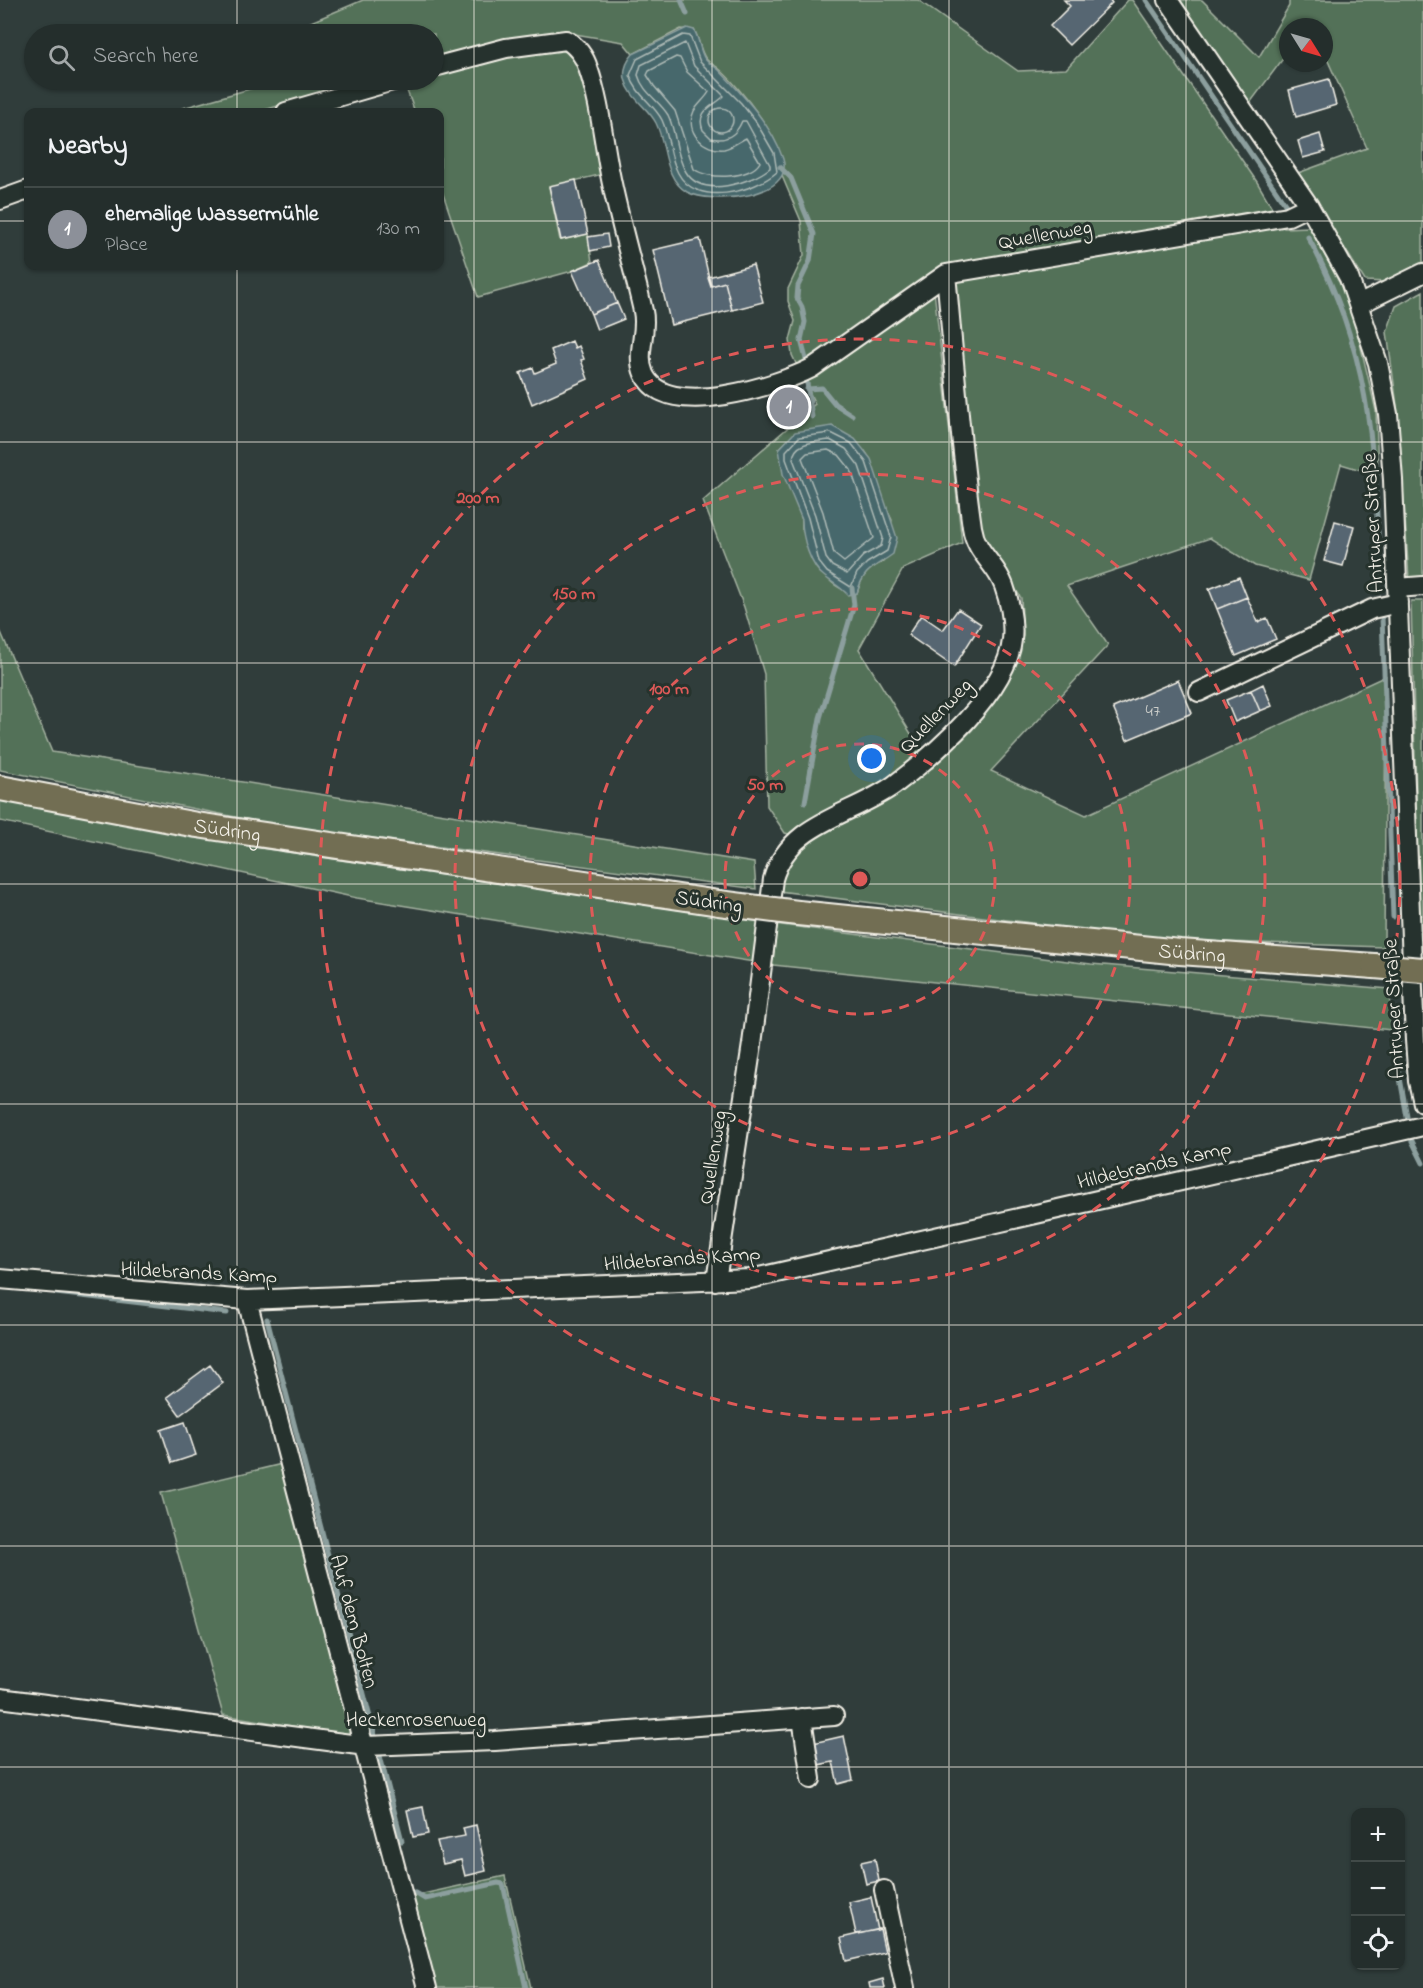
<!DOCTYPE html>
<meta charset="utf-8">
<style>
:root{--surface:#242e2c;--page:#303a38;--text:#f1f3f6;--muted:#a3a8a9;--line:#414a48;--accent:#8c9099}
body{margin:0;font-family:"Indie Flower",sans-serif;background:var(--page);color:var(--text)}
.controls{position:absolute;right:18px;bottom:18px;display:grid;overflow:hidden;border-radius:12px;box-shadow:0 2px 4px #0004}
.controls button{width:54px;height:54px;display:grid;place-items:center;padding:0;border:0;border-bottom:2px solid var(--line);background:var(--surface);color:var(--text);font:30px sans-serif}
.compass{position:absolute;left:1279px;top:18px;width:54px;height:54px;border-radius:50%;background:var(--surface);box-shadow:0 2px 4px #0004;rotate:127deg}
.you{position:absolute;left:872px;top:759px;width:21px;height:21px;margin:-15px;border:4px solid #fff;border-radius:50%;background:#1a73e8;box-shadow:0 0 0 9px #1a73e833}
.badge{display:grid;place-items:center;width:39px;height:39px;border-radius:50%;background:var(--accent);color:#fff;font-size:20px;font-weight:700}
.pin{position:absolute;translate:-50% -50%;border:3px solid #fff;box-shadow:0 2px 6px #0006}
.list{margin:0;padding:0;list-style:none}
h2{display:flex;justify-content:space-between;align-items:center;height:78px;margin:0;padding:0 24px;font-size:26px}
h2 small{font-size:20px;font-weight:400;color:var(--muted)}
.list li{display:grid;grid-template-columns:39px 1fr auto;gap:18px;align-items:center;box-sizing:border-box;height:84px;padding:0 24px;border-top:2px solid var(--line)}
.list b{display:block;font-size:22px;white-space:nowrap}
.list p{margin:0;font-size:20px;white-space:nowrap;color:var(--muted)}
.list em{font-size:20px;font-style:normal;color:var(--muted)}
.icon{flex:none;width:33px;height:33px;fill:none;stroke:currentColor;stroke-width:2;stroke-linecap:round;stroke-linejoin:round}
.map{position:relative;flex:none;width:1423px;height:1988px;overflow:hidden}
.search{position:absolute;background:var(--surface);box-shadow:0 2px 4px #0004;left:24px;top:24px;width:420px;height:66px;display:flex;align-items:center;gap:15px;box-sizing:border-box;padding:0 21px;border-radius:33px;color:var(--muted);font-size:22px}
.panel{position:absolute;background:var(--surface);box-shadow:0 2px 4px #0004;left:24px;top:108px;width:420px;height:162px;border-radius:12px}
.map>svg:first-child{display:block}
.green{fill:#537159;stroke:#a4b1a0;stroke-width:1.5;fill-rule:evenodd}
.water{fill:#46686c;stroke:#8c9f9e;stroke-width:1.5}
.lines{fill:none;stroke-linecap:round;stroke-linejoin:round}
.shore{stroke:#aebab6;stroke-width:1.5}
.stream{stroke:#8c9f9e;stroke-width:5}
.building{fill:#566672;stroke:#f4f1e8;stroke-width:1.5}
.minor-casing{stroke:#f4f1e8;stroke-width:22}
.major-casing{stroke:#f4f1e8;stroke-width:28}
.minor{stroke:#26332d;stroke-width:18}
.major{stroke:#726e52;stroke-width:24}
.major-bridge-casing{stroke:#f4f1e8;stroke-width:28;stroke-linecap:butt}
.major-bridge{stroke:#726e52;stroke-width:24}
.grid{fill:none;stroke:#f4f1e8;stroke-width:1.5;stroke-opacity:0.55}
.ring{fill:none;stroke:#de5a58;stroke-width:3;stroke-dasharray:10 8}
.labels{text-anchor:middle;stroke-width:6;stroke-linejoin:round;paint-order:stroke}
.number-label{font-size:18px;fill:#ccceca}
.street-label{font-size:21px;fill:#f4f1e8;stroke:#26332d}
.centre{fill:#de5a58;stroke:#26332d;stroke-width:3}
.ring-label{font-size:18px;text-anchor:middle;font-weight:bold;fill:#de5a58;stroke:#26332d;stroke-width:6;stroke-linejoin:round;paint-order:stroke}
</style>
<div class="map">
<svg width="1423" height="1988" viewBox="0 0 1423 1988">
<rect width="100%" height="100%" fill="#303d3b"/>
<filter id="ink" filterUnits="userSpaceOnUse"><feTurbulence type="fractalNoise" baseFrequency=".0167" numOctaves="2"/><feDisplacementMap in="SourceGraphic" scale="12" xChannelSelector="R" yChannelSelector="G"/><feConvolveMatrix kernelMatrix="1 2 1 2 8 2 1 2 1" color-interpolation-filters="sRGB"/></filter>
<g filter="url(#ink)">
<path class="green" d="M363 0H918L1018 71 1066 69 1128 0H1132L1257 182 1284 228 1310 227 1351 305 1376 411 1378 475 1341 464 1309 580 1255 566 1210 538 1067 586 1108 645 991 771 1086 815 1386 676 1384 947 1166 940 779 891 793 835 785 833 767 806 764 674 744 607 703 501 815 404 792 355 790 340 795 321 788 301V289L804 255 801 221 782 176C791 149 738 84 717 67 713 64 709 63 706 59 699 50 700 39 694 30L681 29 633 54 623 42 563 32 434 59V34H308L304 25ZM993 270 955 280 980 531 1021 598 1023 636 1007 680 972 730 932 768 859 649 903 569 962 543 932 272ZM795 433 865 451 871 460 884 503 892 520 883 562C867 569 862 576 857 593 823 590 814 556 802 529V520L779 449Z
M1179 0H1202L1259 57 1289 6V0H1423V264L1387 282 1365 281 1298 173 1367 148 1324 52V27H1288V52L1250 103Z
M577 43 603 174 549 187 560 240 588 234 592 262 572 271 478 297 440 185V112H415L403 80H434V70Z
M281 80H364L258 112H169Z
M1423 291V578L1409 579 1398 413 1387 332 1396 306Z
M1411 601H1423V952H1420Z
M0 630 52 752 754 863 756 889 276 825 0 770Z
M0 795 261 848 774 924 1091 964 1390 989 1391 1030 773 965 357 898 0 821Z
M282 1464 355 1736 223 1715 161 1493Z
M505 1876 531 1988H433L409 1897Z"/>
<path class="water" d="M687 28 694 30C700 39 699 50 705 59 709 64 715 66 719 70 743 95 772 125 783 159 795 198 711 205 687 192 663 178 667 145 656 123 648 107 630 99 625 79 623 69 627 61 633 54Z
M832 426 855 439 871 459 897 538 893 554C874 568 864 568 857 593L848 595C841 587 833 583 825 577 810 567 802 537 802 520L783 474 779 449 795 432Z"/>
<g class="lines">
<path class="shore" d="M683 35 690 36 700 62 741 103 756 122 774 153 777 172C754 192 696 208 678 173 669 156 670 138 662 120 653 103 636 95 630 75L637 59Z
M685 43 694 66 724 96C715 106 695 110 703 130L711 138C727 142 736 135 742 121H746L770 165V168C751 183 702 199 686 172 675 155 677 133 668 115 659 100 643 93 638 75L641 65Z
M676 57 680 58 687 72 709 92C705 99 698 104 694 111 684 132 704 151 724 149 733 147 739 141 746 138L760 162C751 179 708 180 694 169L675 111 654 86 647 75 649 71Z
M709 120a12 12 0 1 1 24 0a12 12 0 1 1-24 0Z
M831 433 851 443 866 462 891 537 887 551 867 563 857 573 851 587 827 572 819 562 808 518 786 459V451L799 437Z
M830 440 846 449 859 466 883 538 881 546 863 556 847 574 832 566 826 558 815 515 793 459C794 441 817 442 830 440Z
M828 450 839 455 851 470 874 538 844 562 834 554 823 512 802 458 807 453Z"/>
<path class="stream" d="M681 0 687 14
M1146 0 1287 207
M780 167 791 178 814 234 810 261 798 286 797 298 802 307 805 322 801 340 806 359
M1308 237C1372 353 1374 449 1380 578
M807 383 812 417
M807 389 822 388 835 404 852 415
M1382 616 1393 917
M805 802 820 718 854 605 852 588
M1397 1019 1400 1078 1407 1117
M1412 1141 1423 1163
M56 1293 227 1313
M267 1319 402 1841
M415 1893 425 1899 498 1883 503 1884 526 1988"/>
</g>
<path class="building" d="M1064 0H1110L1112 3 1069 45 1050 26 1070 6Z
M1329 79 1336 105 1296 117 1289 90Z
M1320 134 1325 152 1303 158 1298 141Z
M576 180 588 234 561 240 549 186Z
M607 234 609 247 590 251 588 237Z
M700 239 711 286 725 282 732 310 671 325 653 250Z
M599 260 617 303 591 314 572 271Z
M753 265 763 302 732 310 725 282 711 286 708 277Z
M617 303 624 319 597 330 591 314Z
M572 341 575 348 579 346 584 359 581 360 588 379 532 404 520 373 533 368 535 373 556 364 551 350Z
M801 391 803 420 778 423 776 393Z
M1335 521 1354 526 1343 566 1324 561Z
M1239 577 1247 597 1217 609 1209 589Z
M1247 597 1258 622 1267 618 1276 639 1236 656 1217 609Z
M958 609 981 624 954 667 908 635 921 615 943 630Z
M1178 680 1192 713 1127 740 1113 708Z
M1263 684 1272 706 1260 711 1251 690Z
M1251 690 1260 711 1235 722 1226 700Z
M210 1365 223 1383 180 1415 167 1397Z
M185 1422 196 1455 172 1463 161 1430Z
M844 1736 853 1780 838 1784 833 1762 818 1765 813 1743Z
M423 1807 428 1834 413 1837 407 1810Z
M476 1825 486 1871 465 1876 461 1860 443 1864 437 1841 465 1836 463 1828Z
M875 1859 879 1881 866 1884 861 1862Z
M871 1897 878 1930 856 1934 849 1902Z
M880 1929 885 1952 846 1961 841 1938Z
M883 1979 885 1988H870L869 1983Z"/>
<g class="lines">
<g class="minor-casing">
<path id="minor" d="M1168 0 1309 206 1349 278 1378 363 1388 414 1393 480 1415 1040 1418 1081 1423 1103
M434 67 506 48 566 40C576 45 585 57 588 68 600 102 603 139 610 174 619 220 633 266 643 311 648 333 635 353 644 374 665 422 779 385 812 368L946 274
M286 112 396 80
M0 200 28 190
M1360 304 1423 273
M1397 588 1423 586
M1199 692 1372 609 1398 603
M0 1279 247 1300 750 1279 1423 1126
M716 1281 752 1044 773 879C789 822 851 816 894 785 934 755 1007 692 1012 640 1014 622 1010 603 1004 586 996 563 976 554 972 527 960 444 954 358 946 274L1288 216 1309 206
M247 1300 427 1988
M0 1698 366 1746 495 1741 834 1716
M802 1718 811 1779
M884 1890 905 1988"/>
</g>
<g class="major-casing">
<g id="major">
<path id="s1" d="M0 788 197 825 719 903"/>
<path id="s2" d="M798 913 1180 952 1374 966"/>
</g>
</g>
<use href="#minor" class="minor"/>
<use href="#major" class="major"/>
<g class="major-bridge-casing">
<path id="major-bridge" d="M719 903 798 913
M1374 966 1423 970"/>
</g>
<use href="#major-bridge" class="major-bridge"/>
</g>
</g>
<path class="grid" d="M237 0V34M474 0V1988M712 0V1988M949 0V1988M1186 0V1988M237 80V112M0 221H28M440 221H1423M237 266V1988M0 442H1423M0 663H1423M0 884H1423M0 1104H1423M0 1325H1423M0 1546H1423M0 1767H1423"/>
<g class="ring">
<circle cx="860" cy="879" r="135"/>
<circle cx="860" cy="879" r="270"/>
<circle cx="860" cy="879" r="405"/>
<circle cx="860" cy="879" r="540"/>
</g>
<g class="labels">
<g class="number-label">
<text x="1153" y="716">47</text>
</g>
<g class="street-label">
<text transform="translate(1045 234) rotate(-10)" y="7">Quellenweg</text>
<text transform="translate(1372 523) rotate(-93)" y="7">Antruper Straße</text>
<text transform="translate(935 715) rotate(-46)" y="7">Quellenweg</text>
<text dy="7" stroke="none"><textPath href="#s1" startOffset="231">Südring</textPath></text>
<text transform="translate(709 901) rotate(8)" y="7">Südring</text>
<text dy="7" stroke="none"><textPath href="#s2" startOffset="396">Südring</textPath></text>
<text transform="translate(1393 1009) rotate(-93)" y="7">Antruper Straße</text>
<text transform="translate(712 1157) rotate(-81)" y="7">Quellenweg</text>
<text transform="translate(1154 1164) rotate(-13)" y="7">Hildebrands Kamp</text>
<text transform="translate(682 1258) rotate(-4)" y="7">Hildebrands Kamp</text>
<text transform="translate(199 1272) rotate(3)" y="7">Hildebrands Kamp</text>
<text transform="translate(355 1621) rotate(75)" y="7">Auf dem Bolten</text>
<text x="416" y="1726">Heckenrosenweg</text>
</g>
</g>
<circle cx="860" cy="879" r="9" class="centre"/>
<g class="ring-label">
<text x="478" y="503">200 m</text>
<text x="574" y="599">150 m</text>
<text x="669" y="694">100 m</text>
<text x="765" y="790">50 m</text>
</g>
</svg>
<div class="controls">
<button>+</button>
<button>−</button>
<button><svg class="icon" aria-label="locate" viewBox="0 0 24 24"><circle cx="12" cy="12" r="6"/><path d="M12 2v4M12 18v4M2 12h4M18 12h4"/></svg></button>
</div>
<svg class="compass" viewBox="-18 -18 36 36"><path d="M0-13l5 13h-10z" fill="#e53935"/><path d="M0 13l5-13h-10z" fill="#a3a8a9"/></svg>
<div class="you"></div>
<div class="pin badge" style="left:789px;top:407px">1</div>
<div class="search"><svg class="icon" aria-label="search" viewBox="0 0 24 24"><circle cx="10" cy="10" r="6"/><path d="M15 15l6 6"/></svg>Search here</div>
<section class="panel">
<h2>Nearby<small></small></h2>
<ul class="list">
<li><span class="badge">1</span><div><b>ehemalige Wassermühle</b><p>Place</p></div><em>130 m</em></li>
</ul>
</section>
</div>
